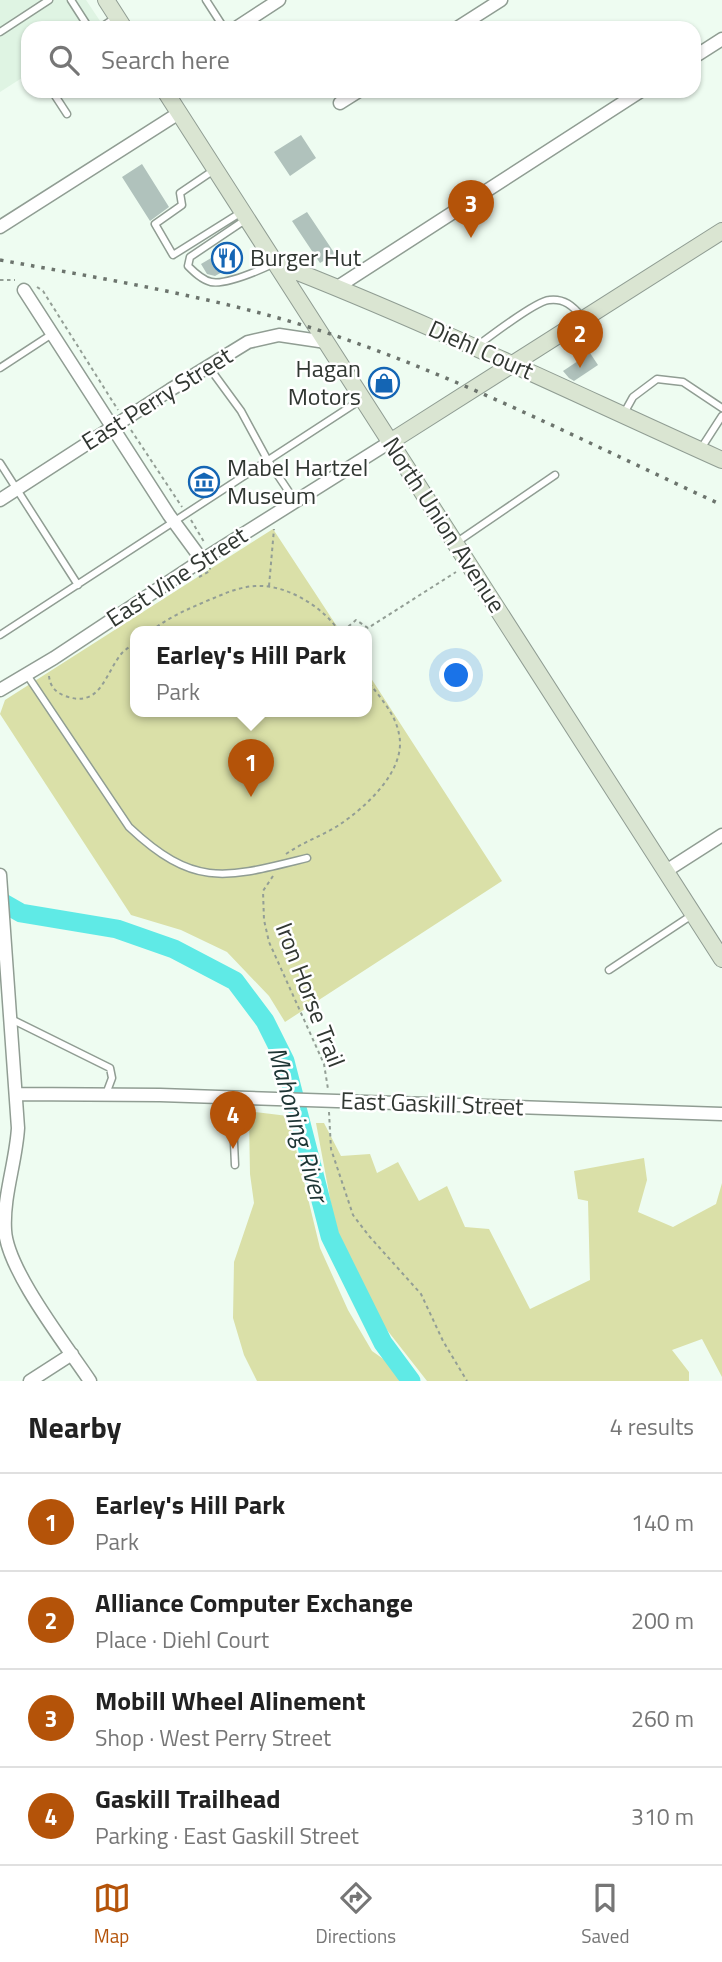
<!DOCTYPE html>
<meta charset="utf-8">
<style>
:root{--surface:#fff;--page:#f6f6f6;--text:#222;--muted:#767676;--line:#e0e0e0;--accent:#b45309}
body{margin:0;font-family:"Titillium Web",sans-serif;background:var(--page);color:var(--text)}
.you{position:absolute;left:457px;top:676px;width:24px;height:24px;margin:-18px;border:5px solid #fff;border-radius:50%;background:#1a73e8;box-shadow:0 0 0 10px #1a73e833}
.badge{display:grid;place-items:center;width:46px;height:46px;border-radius:50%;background:var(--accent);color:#fff;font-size:23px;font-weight:700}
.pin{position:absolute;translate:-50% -58px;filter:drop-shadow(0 2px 4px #0008)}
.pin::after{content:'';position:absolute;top:37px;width:24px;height:21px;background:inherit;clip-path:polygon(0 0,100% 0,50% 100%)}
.popup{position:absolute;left:130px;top:626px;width:242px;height:91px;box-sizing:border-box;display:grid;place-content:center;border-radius:14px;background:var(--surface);filter:drop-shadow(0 2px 5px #0005);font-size:23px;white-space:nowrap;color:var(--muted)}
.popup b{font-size:26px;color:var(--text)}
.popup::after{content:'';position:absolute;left:50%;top:100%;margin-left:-14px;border:14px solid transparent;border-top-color:var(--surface)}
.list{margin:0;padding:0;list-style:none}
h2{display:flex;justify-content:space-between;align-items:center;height:91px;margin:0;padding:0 28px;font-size:30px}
h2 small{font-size:23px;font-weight:400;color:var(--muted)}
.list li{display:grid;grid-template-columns:46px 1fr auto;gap:21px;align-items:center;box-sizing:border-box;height:98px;padding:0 28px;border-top:2px solid var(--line)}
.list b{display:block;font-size:26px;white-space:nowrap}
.list p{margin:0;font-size:23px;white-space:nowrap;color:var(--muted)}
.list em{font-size:23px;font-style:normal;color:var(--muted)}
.icon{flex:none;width:38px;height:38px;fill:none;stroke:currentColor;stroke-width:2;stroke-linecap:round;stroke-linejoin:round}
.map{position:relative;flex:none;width:722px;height:1381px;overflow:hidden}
.search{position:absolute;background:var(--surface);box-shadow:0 2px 5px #0004;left:21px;right:21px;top:21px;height:77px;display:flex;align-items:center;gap:18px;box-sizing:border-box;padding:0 24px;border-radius:21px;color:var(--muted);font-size:26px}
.sheet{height:483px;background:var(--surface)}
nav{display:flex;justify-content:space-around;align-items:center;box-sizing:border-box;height:98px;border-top:2px solid var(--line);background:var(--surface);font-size:19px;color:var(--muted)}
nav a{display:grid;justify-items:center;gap:4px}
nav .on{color:var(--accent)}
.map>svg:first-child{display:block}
.built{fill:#dff4e3}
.green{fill:#dae0a8}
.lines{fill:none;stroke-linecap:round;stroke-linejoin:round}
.river{stroke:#5feae6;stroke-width:19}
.building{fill:#b0c2bc}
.lane-casing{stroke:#909d93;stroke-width:9}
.street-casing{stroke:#909d93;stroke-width:15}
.secondary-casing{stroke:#909d93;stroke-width:18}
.path{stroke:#939e95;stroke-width:2;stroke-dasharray:3.5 3.5;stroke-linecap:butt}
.lane{stroke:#fff;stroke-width:6}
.street{stroke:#fff;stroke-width:12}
.secondary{stroke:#dae5d2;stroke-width:16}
.rail{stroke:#6c746d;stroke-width:3.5;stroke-dasharray:3.5 7;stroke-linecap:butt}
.labels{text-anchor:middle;stroke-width:5;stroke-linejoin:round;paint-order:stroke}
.poi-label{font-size:24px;fill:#313732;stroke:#fff;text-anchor:start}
.street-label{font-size:24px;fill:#313732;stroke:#fff}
.water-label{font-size:26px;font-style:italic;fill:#1d3534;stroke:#fff}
</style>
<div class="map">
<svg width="722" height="1381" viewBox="0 0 722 1381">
<rect width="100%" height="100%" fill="#eefcf1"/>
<path class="built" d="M0 0H86L104 27 28 28V74L0 92Z"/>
<path class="green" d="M273 529 340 631H135V711H366L367 672 502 881 285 1022 269 996 227 952 181 930 131 915 0 714 5 700Z
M255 1112 288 1116 320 1248 348 1310 372 1351 389 1363 402 1381H257L244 1355 233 1318 234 1262 254 1203 250 1174 249 1120Z
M316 1123H324L341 1156 370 1154 377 1173 398 1162 419 1201 447 1186 465 1227 489 1229 530 1309 590 1280 588 1201 578 1199 574 1171 644 1158 647 1180 638 1212 673 1227 716 1204 722 1183V1377L702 1339 672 1350 689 1372V1381H427L380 1321 343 1250 332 1209Z"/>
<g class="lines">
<path class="river" d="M0 901 21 913 117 929 174 949 235 981 265 1021 285 1061 330 1236 383 1343 411 1381"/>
</g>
<path class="building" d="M301 135 316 158 290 176 274 152Z
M142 164 169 207 150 221 122 177Z
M307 212 335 254 320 263 292 221Z
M233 245 239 256 221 266 224 271 215 276 207 274 201 264Z
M590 353 598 365 574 381 569 378 563 371Z"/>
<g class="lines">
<g class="lane-casing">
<path id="lane" d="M71 0 89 28
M206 0 224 28
M100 28 115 18
M0 32 49 0
M52 91 67 114
M214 170 180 193 182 205 155 224 173 255 240 213
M245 220 190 257 188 266C194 272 202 280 211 282 226 285 260 270 275 263
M477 346C489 337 536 301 549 300 564 298 573 306 582 317
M208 366 241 411 267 459 295 501
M0 368 52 334
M623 415 633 397 657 379 683 382 722 408
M700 450 722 416
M0 463 78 585
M457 542 555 475
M0 635 362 399
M27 675 129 827C195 889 226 878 307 858
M609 970 692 915
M11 1019 110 1068 112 1078 106 1094
M232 1098 235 1165"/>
</g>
<g class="street-casing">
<path id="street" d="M236 28 279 0
M457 28 501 0
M694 57 722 39
M340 103 359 91
M0 227 179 113
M336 288 641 91
M24 290 169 515 202 560
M0 500 170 390 248 342 279 335 326 342
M0 690 54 658 202 560 390 442
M666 871 722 835
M0 875 18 1128C16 1162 3 1196 5 1230 7 1270 66 1345 90 1381
M16 1094 160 1095 722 1114
M30 1381 72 1354"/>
</g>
<g class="secondary-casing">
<path id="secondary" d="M106 0 124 28
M165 91 722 959
M275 263C427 322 573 393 722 460
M390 442 722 231"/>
</g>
<path class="path" d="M0 280H15
M37 287 43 291 118 410
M131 430 182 507
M191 520 204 542
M199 577 210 571V568
M269 586 274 529
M151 631C169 617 188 609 209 600 224 594 238 587 255 586 286 584 322 606 339 631
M343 631 356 620 368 628 456 572
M49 676C50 686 55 692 65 696 101 709 105 673 122 653 126 649 131 646 135 643
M286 854C303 842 322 836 339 825 366 807 407 770 399 734 395 712 378 696 366 678
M273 876 263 891 264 920 269 942 324 1064 328 1089
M329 1112 331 1149 353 1215 369 1236 421 1294 443 1341 467 1381"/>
<use href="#lane" class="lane"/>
<use href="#street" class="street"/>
<use href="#secondary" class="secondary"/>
<path class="rail" d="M0 260C116 281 234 300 345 339 474 384 598 448 722 505"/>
</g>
<defs>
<g id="restaurant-ring" transform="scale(1.575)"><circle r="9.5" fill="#fff" stroke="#1465b4" stroke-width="1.5"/><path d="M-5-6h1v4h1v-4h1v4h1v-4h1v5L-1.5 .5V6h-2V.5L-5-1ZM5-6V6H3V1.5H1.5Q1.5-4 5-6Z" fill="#1465b4"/></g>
<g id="shop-ring" transform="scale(1.575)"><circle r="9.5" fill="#fff" stroke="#1465b4" stroke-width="1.5"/><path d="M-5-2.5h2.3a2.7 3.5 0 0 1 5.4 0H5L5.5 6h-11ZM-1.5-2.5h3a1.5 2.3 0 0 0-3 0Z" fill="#1465b4"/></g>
<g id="museum-ring" transform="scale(1.575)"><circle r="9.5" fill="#fff" stroke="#1465b4" stroke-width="1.5"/><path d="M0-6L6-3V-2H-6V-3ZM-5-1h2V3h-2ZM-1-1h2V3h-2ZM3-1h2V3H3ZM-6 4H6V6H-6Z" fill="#1465b4"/></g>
</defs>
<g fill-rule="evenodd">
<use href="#restaurant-ring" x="227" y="258"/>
<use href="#shop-ring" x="384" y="383"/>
<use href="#museum-ring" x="204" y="482"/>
</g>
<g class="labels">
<g class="poi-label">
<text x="250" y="266">Burger Hut</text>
<text x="361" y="377" text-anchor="end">Hagan<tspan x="361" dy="28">Motors</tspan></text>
<text x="227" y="476">Mabel Hartzel<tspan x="227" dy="28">Museum</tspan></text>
</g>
<g class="street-label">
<text transform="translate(481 350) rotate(24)" y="8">Diehl Court</text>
<text transform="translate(157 399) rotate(-32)" y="8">East Perry Street</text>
<text transform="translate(444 525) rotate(57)" y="8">North Union Avenue</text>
<text transform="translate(177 577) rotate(-33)" y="8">East Vine Street</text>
<text transform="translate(310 995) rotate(69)" y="8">Iron Horse Trail</text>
<text transform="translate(432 1104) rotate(2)" y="8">East Gaskill Street</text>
</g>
<g class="water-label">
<text transform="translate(298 1124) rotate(74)" y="9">Mahoning River</text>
</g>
</g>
</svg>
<div class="you"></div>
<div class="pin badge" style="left:251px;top:797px">1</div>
<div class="popup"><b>Earley's Hill Park</b>Park</div>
<div class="pin badge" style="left:580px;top:368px">2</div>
<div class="pin badge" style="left:471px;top:238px">3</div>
<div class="pin badge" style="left:233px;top:1149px">4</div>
<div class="search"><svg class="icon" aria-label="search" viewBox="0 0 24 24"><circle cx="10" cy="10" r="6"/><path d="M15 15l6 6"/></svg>Search here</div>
</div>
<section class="sheet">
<h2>Nearby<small>4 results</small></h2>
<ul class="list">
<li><span class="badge">1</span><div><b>Earley's Hill Park</b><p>Park</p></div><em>140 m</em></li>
<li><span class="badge">2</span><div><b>Alliance Computer Exchange</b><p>Place · Diehl Court</p></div><em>200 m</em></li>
<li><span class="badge">3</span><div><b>Mobill Wheel Alinement</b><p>Shop · West Perry Street</p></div><em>260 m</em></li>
<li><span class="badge">4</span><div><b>Gaskill Trailhead</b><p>Parking · East Gaskill Street</p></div><em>310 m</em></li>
</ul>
</section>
<nav>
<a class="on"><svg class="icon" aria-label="map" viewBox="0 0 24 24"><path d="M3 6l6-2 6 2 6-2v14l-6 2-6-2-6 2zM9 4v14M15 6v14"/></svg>Map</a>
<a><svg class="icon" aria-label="directions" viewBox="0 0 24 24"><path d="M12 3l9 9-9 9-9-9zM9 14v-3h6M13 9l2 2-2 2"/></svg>Directions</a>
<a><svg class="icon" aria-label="saved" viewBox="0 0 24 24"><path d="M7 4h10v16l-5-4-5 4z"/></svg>Saved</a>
</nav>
